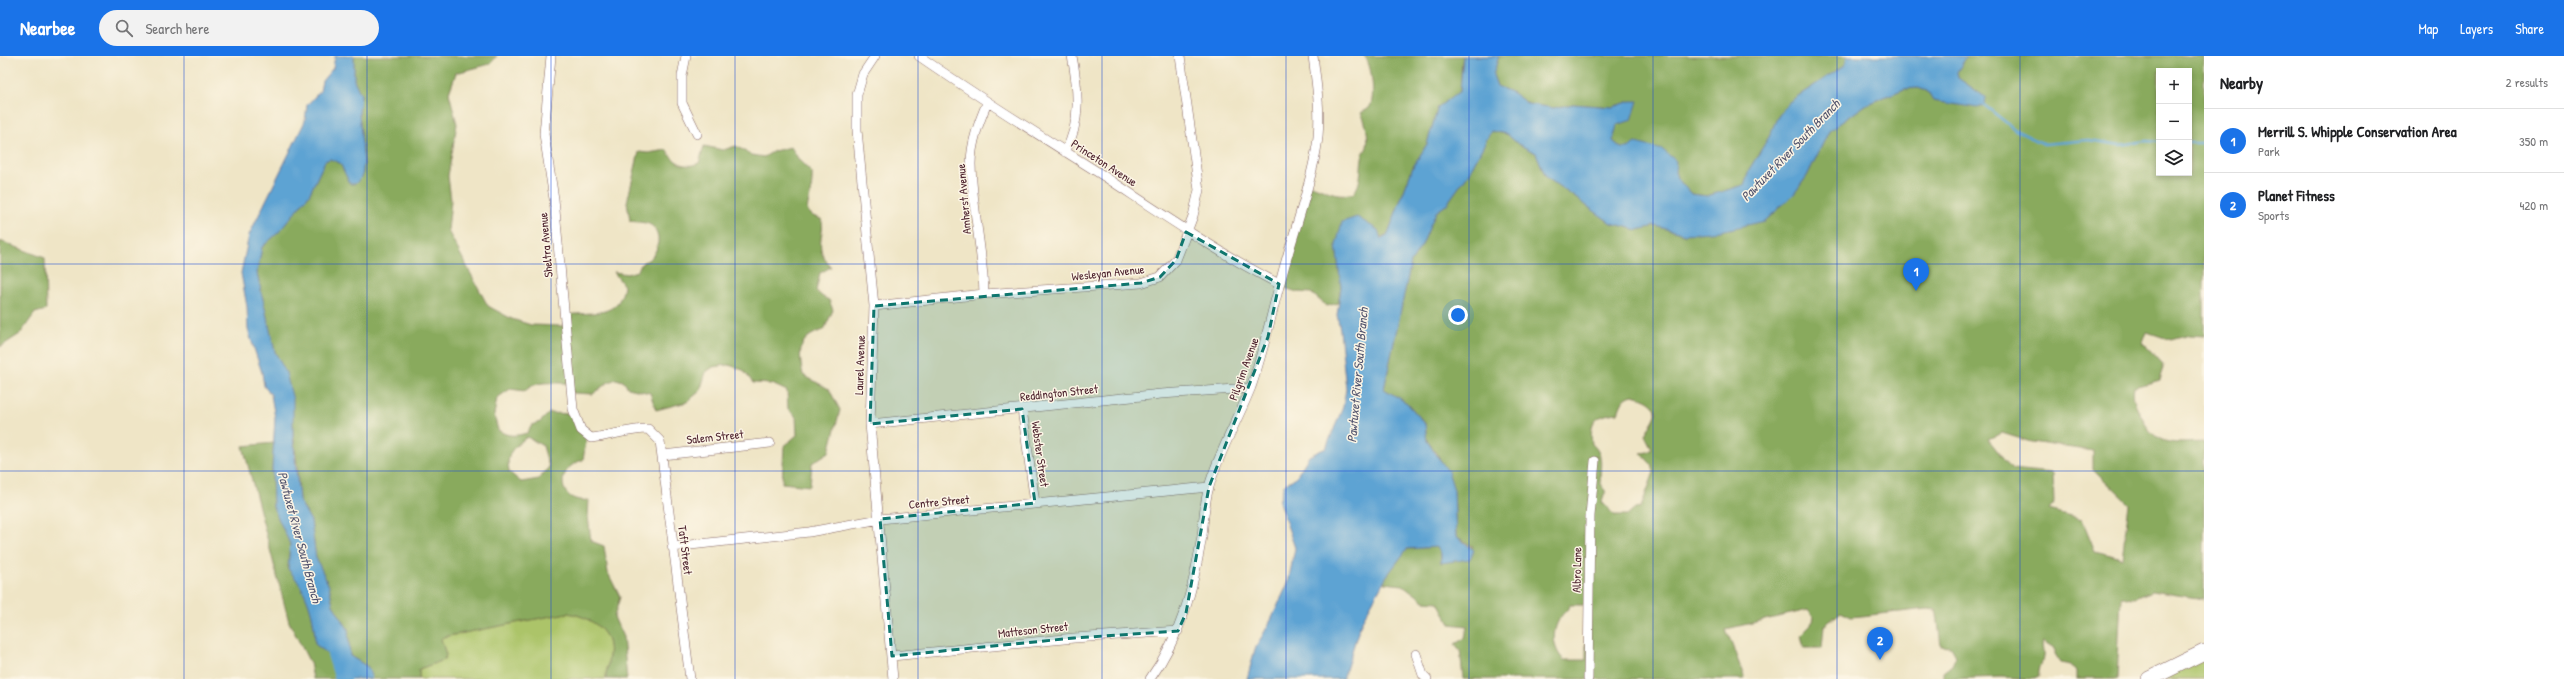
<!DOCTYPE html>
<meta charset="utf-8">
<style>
:root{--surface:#fff;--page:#f2f2f2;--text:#202124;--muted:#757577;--line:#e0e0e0;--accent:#1a73e8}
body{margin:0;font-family:"Patrick Hand",sans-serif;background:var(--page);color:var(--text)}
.controls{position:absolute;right:12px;top:12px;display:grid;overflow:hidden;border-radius:0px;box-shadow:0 2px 6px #0003}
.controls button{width:36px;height:36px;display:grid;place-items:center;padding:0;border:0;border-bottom:1px solid var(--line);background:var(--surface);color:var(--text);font:20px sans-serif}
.you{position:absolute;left:1458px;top:259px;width:14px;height:14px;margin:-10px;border:3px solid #fff;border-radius:50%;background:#1a73e8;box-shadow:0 0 0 6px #1a73e833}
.badge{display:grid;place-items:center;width:26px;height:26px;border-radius:50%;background:var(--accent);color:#fff;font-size:13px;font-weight:700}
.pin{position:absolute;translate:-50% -33px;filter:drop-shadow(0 1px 2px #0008)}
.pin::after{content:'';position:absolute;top:21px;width:14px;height:12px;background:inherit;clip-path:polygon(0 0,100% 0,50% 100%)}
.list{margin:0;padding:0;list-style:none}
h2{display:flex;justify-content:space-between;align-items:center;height:52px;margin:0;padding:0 16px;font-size:17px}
h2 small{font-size:13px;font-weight:400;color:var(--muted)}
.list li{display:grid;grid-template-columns:26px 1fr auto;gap:12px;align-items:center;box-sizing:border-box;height:64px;padding:0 16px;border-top:1px solid var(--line)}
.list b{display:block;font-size:15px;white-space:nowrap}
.list p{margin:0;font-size:13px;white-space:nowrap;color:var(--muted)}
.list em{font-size:13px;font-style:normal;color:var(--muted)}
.icon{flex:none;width:22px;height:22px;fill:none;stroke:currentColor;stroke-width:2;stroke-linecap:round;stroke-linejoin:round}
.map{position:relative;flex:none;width:2204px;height:623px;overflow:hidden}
header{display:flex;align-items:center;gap:24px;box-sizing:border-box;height:56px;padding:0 20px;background:var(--accent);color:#fff}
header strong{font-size:19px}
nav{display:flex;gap:22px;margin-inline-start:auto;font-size:14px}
.search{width:280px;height:36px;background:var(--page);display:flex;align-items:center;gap:10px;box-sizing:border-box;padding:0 14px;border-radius:22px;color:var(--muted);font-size:15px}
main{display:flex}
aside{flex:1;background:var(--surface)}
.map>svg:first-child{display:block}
.green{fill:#acc469;stroke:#7b724a}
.forest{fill:#89aa5d;stroke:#6a6444;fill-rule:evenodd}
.water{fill:#5da3d3;stroke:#54617f}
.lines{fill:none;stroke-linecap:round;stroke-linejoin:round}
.stream{stroke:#5da3d3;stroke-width:2.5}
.river{stroke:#5da3d3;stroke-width:16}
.minor-casing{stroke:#846461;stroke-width:10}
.primary-casing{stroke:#846461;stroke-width:16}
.minor{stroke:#fff;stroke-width:9}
.primary{stroke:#fff;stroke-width:15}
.marked{fill:#0f766e;fill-opacity:0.2;stroke:#0f766e;stroke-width:3;stroke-dasharray:8 5;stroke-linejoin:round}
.grid{fill:none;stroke:#1d4ed8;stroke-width:1;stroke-opacity:0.55}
.labels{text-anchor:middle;stroke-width:3;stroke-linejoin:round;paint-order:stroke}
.street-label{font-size:12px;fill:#4a1f2b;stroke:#fcf5e5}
.water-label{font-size:13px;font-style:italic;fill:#52546e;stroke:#fcf5e5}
</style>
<header>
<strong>Nearbee</strong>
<div class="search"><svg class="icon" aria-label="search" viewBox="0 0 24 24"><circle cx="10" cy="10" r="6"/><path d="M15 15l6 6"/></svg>Search here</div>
<nav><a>Map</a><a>Layers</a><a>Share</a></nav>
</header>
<main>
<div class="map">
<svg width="2204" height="623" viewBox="0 0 2204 623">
<rect width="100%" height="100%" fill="#fcf5e5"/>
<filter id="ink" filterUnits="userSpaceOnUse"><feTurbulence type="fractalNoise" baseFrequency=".025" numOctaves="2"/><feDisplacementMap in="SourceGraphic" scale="8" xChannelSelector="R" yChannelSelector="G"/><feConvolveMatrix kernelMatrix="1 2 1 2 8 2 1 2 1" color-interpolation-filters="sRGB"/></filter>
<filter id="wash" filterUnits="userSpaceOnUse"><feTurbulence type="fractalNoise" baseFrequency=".012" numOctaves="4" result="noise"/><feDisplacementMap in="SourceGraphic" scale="16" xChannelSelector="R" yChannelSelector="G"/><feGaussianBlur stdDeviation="0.9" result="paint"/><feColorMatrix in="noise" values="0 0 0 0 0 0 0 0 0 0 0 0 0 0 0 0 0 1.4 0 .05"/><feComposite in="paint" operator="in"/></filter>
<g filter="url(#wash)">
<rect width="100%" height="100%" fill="#efe5c6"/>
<path class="green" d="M567 557C584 559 606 570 609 589 611 598 606 613 606 623H419V613L444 604 446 599 441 583 443 581Z
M2204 597V623H2149Z"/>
<path class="forest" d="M354 0H497L490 8 456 17 449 37 457 68 448 120 451 144 448 175 488 250 512 263 531 269 564 270 566 259C593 255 619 263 624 230L614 216 627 218 637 215 643 206C658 203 665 176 649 168 644 166 635 166 630 165L627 146 639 96 648 97 667 94C673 107 686 113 699 107L704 90 723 94 736 90 751 99 764 101 774 95 791 91 799 104 812 117C813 130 809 141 807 154L813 160 821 163C827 177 811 190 831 211L820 217 816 235 823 241 829 244 833 254 824 274C798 281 798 294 803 319L829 333 840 354 829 396 812 407 810 430 782 427 784 390 797 379 796 361 788 353 787 335 772 328 753 327 743 314 729 309 713 311 706 316 700 335 687 346 656 354 650 337 628 332 623 325 616 323 607 327 593 338 573 337 570 327C552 328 538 323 525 335L510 333 497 342 494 359 498 374C508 381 516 380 527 377L532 369 540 366 549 357 573 358 587 380 583 404C555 411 556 448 589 444L588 460 591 485 604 490 608 517 620 541 614 561 623 581 627 623H606C606 613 611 598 609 589 606 570 584 559 567 557L443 581 441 583 446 599 444 604 419 613V623H372L368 611 350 600 348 573 333 549 329 530 316 502 311 465 299 444 297 408 286 317 275 296 257 217 262 191 279 176 309 139 325 105 330 103 340 107 350 127 362 121 364 107 359 58 361 39 354 24ZM527 381 543 390 549 411 539 423 521 426 509 416C506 396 512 393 527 381Z
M1364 0H1463C1460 12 1462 23 1460 36L1438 51 1427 88 1413 111 1387 180 1336 189 1341 231 1338 247 1327 250 1311 237 1297 236 1279 230 1308 128C1328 134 1331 140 1353 138 1362 127 1360 115 1362 102 1362 98 1366 94 1367 91 1369 80 1366 66 1361 57 1363 55 1367 54 1369 52 1376 43 1372 7 1364 0Z
M1499 0H1847L1845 9 1789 46 1777 62 1769 81 1750 112 1744 129 1707 140 1691 138 1677 122 1669 101 1663 94 1621 92 1613 85 1614 75 1631 45 1613 51 1573 48 1554 52 1528 48 1513 37 1497 30 1493 19Z
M1967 0H2204V280L2189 279 2171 284 2147 276 2143 287 2164 309 2159 324 2134 331C2132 343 2135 349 2141 360 2156 392 2173 387 2204 386V543L2151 535 2136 542 2121 541 2117 623H2076V615L2071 609 2060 607 2054 598V592L2043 585C2041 591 2044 595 2043 601 2042 609 2038 612 2039 621L2034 623 2001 621 1943 623V616L1952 609 1956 600 1951 591 1941 590 1937 558 1936 554 1928 553 1851 561 1841 556 1824 570 1822 592H1804L1801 579 1811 569 1813 561 1808 554 1726 573 1745 623H1463L1460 594 1455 588 1465 582 1467 570 1450 568 1438 546 1424 545 1403 529 1384 527 1386 521 1407 493 1437 491 1441 498V507L1473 491 1456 480 1454 434 1437 397 1427 385 1425 367 1407 347 1384 333 1411 206 1422 189 1436 156 1446 149 1469 117 1491 75 1507 78 1518 88 1536 97 1546 121 1611 167 1638 174 1655 170 1685 178 1765 165 1794 138 1807 120 1829 75 1867 48 1904 33 1918 32 1927 35 1933 45 1948 47 1985 41 1958 22 1957 16ZM2159 15H2189V117H2159ZM1633 339C1646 342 1663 349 1653 366 1650 371 1647 373 1645 379L1652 393 1648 396 1641 397 1652 409 1654 416 1641 451 1635 452 1627 459H1614L1602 446 1606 434C1592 424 1610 403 1592 388 1589 365 1596 359 1618 357 1621 349 1623 341 1633 339ZM2002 377 2031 386 2093 395V413L2129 448 2122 502 2095 495 2082 463 2048 454 2054 447 2053 417 2012 413 1988 383ZM1570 549H1586V604H1564C1553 594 1551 576 1560 562 1563 557 1567 555 1570 549Z
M0 185 45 202 46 254 35 257 20 278 0 291Z
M274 387 272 413 273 451 290 488 288 513C307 533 315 560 315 588 328 598 342 606 343 623H313L310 607 289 566 243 390Z"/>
<path class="water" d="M335 0H354V24L361 39 359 58 364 107 362 121 355 128H350L340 107 330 103 325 105 309 139 279 176 262 191 257 217 275 296 286 317 293 344V380L299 444 311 465 316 502 329 530 333 549 348 573 350 600 368 611 372 623H343C342 606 328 598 315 588 315 560 307 534 288 513L290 488 273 451 272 413 275 362 271 339 264 330 262 317 248 274 247 251 241 217 249 179 305 65 307 49 320 35 322 25 333 12Z
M1463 0H1499L1493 19 1497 30 1513 37 1528 48 1554 52 1573 48 1613 51 1631 45H1638L1632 64 1617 69 1613 85 1621 92H1628L1636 87 1663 94 1676 105 1675 116 1677 122 1691 138 1707 140 1744 129 1750 112 1769 81 1777 62 1789 46 1845 9 1847 0H1967L1957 16 1958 22 1985 41 1984 49 1978 52 1933 45 1927 35 1918 32 1904 33 1867 48 1829 75 1807 120 1794 138 1777 154 1765 165 1721 175 1685 178 1655 170 1638 174 1611 167 1546 121 1536 97 1518 88 1507 78 1491 75 1469 117 1446 149 1436 156 1422 189 1411 206 1384 333 1407 347 1425 368 1427 385 1448 415 1454 434 1456 480 1474 494 1470 503 1441 507V498L1437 491 1407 493 1386 521 1361 567 1343 623H1247L1255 593 1271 564 1288 527 1295 492 1279 446 1284 429 1296 421 1309 400 1326 392 1343 351 1346 333 1340 274 1337 259 1341 231 1336 189 1342 166 1357 161 1378 174 1381 183 1387 180 1413 111 1427 88 1438 51 1460 35Z"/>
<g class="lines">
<path class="stream" d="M1984 49 2017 75 2044 88 2088 84 2121 89 2146 85 2159 86
M2189 87H2204"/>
<path class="river" d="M332 588 343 623"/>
</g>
</g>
<g filter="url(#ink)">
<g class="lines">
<g class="minor-casing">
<path id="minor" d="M551 0 544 78 554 143 573 353 581 374 591 382C611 380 628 373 648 373L660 385 690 623
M686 0 682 20V47L697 78
M875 0 863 18 857 39V74L874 250 870 368 893 623
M919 0C981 43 1044 82 1107 122 1165 160 1217 196 1279 228
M1065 96C1082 66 1078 32 1072 0
M984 238C983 195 972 152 971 108 971 87 979 66 987 47
M874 250 984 238 1141 227 1160 221 1176 204 1193 160 1199 134 1180 0
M1022 353 1035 447
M870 368 1161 338 1250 332
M663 399 770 387
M672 491 809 476 880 463 1209 431
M1416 598 1423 619 1427 623
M892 600 1074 582 1178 575
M1150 623C1182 578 1193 534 1202 480 1204 464 1204 447 1209 431 1218 398 1238 364 1251 331 1263 297 1270 263 1280 227 1291 183 1308 140 1316 95 1322 64 1317 31 1313 0
M1588 623 1590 460 1595 405"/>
</g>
<g class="primary-casing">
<path id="primary" d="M2149 623 2204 596"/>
</g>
<use href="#minor" class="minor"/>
<use href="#primary" class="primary"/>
</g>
</g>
<path class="marked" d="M1186 176 1279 228 1268 281 1209 431 1186 557 1178 575 1074 582 892 600 880 463 1035 447 1022 353 870 368 874 250 1141 227 1160 221 1176 204Z"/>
<path class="grid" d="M184 0V623M367 0V623M551 0V623M735 0V623M918 0V623M1102 0V623M1286 0V623M1469 0V623M1653 0V623M1837 0V623M2020 0V623M0 208H2204M0 415H2204"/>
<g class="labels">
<g class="street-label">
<text transform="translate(1104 107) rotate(33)" y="4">Princeton Avenue</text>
<text transform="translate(964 143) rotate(-95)" y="4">Amherst Avenue</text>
<text transform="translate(546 189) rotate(-95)" y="4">Sheltra Avenue</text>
<text transform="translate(1108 217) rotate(-6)" y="4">Wesleyan Avenue</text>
<text transform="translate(860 309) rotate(-88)" y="4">Laurel Avenue</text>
<text transform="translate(1244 313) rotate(-70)" y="4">Pilgrim Avenue</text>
<text transform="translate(1059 337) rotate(-6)" y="4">Reddington Street</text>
<text transform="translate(715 381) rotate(-6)" y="4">Salem Street</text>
<text transform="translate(1040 398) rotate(82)" y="4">Webster Street</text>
<text transform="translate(939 446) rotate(-5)" y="4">Centre Street</text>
<text transform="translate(685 494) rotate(83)" y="4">Taft Street</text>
<text transform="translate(1577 514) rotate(-89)" y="4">Albro Lane</text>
<text transform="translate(1033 574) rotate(-6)" y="4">Matteson Street</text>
</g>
<g class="water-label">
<text transform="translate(1790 94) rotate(-46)" y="5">Pawtuxet River South Branch</text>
<text transform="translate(1357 319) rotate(-85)" y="5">Pawtuxet River South Branch</text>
<text transform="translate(300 481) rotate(75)" y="5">Pawtuxet River South Branch</text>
</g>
</g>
</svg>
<div class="controls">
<button>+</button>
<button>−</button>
<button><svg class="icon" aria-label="layers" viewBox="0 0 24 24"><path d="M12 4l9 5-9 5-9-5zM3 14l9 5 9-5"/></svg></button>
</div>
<div class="you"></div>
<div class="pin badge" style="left:1916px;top:235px">1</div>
<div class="pin badge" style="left:1880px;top:604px">2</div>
</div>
<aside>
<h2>Nearby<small>2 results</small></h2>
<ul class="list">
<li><span class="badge">1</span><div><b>Merrill S. Whipple Conservation Area</b><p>Park</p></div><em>350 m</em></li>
<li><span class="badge">2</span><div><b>Planet Fitness</b><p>Sports</p></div><em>420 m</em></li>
</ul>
</aside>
</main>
